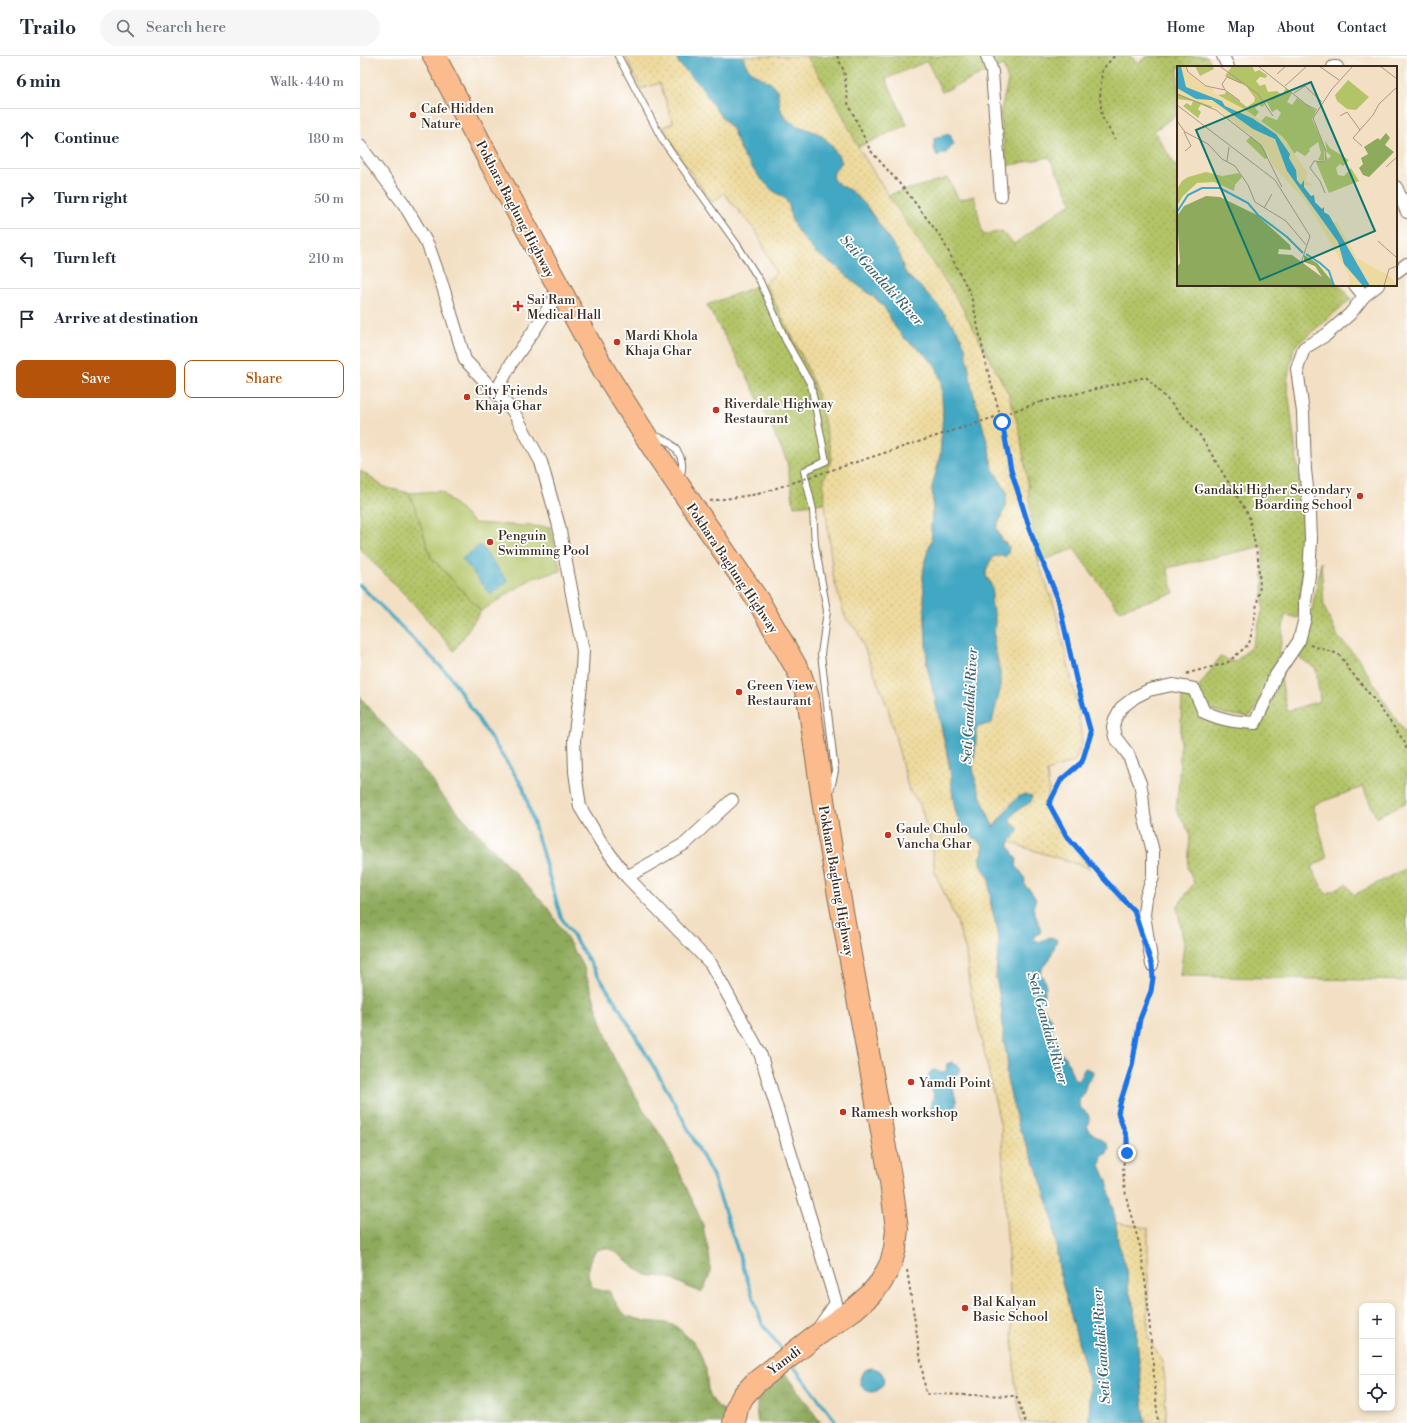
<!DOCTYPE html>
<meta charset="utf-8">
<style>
:root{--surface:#fff;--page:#f6f6f7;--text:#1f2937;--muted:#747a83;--line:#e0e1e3;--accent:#b45309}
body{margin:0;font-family:"Libre Bodoni",serif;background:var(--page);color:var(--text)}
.controls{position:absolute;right:12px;bottom:12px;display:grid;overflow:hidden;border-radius:8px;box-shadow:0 2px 6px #0003}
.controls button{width:36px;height:36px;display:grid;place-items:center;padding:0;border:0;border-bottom:1px solid var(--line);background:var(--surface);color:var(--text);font:20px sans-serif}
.stop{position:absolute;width:12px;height:12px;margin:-9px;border:3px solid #1a73e8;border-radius:50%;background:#fff}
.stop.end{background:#1a73e8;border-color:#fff;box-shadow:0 1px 4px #0008}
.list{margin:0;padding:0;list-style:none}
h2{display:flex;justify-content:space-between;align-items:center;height:52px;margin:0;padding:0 16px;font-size:17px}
h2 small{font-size:13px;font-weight:400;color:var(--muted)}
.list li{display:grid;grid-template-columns:26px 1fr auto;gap:12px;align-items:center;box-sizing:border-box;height:60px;padding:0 16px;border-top:1px solid var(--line)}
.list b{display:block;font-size:15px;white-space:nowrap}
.list em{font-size:13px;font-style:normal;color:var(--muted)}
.actions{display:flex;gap:8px;padding:12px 16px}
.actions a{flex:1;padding:9px 0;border:1px solid var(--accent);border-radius:8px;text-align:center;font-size:14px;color:var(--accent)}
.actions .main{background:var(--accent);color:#fff}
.icon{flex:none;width:22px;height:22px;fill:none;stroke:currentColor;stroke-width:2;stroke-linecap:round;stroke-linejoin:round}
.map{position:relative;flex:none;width:1047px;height:1367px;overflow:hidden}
header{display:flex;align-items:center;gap:24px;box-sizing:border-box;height:56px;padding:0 20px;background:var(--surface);border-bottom:1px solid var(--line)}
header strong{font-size:19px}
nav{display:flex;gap:22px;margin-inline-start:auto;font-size:14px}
.search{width:280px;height:36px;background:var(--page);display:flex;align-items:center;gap:10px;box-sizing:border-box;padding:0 14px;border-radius:22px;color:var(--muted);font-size:15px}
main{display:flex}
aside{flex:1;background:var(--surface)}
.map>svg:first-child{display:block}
.grass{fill:url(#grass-dots);stroke:#777742}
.forest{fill:url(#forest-crowns);stroke:#646a3d}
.sand{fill:url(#sand-dots);stroke:#94825e}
.pitch{fill:#b3c467;stroke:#777742}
.water{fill:#42a7c2;stroke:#3e6870}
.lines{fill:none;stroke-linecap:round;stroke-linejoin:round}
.stream{stroke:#42a7c2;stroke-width:3.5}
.lane-casing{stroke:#7b6a58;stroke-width:8}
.street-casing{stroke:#7b6a58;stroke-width:14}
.highway-casing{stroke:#7b6a58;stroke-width:24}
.path{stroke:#7b6a58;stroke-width:2;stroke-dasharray:3 3;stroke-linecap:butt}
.lane{stroke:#fff;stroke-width:6}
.street{stroke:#fff;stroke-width:12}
.highway{stroke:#fbbb8c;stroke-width:22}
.path-bridge{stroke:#7b6a58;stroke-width:2;stroke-dasharray:3 3;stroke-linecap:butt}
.route{stroke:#1a73e8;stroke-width:5}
.poi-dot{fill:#c8321e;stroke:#fff;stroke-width:1.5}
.labels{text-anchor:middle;stroke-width:3.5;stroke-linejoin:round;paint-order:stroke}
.poi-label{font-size:13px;fill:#3b2a1e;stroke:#fff;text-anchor:start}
.street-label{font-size:13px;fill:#3b2a1e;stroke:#fff}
.water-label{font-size:14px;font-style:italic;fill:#3e6268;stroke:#fff}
.inset-river{fill:none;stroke:#42a7c2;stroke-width:2}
.inset-road{fill:none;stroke:#a99782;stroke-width:1}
.view{fill:#0f766e;fill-opacity:0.15;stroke:#0f766e;stroke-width:2}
.inset-edge{fill:none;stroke:#3b2a1e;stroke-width:2}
</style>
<header>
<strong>Trailo</strong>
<div class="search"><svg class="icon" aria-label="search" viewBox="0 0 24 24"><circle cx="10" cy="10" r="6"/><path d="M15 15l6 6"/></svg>Search here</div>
<nav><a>Home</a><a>Map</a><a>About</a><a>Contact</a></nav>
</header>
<main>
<aside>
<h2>6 min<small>Walk · 440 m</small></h2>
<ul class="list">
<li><svg class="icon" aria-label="ahead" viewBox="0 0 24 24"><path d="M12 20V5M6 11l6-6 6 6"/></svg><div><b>Continue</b></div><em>180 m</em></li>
<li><svg class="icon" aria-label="right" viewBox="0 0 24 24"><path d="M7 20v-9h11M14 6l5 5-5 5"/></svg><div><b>Turn right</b></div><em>50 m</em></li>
<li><svg class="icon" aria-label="left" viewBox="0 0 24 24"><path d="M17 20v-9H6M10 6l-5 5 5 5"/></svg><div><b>Turn left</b></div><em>210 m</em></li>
<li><svg class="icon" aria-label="arrive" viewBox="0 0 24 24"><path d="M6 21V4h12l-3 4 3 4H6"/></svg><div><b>Arrive at destination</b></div></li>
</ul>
<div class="actions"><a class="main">Save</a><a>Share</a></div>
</aside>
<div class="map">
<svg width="1047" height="1367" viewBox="0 0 1047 1367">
<defs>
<pattern id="grass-dots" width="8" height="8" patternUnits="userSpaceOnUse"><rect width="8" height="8" fill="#b3c467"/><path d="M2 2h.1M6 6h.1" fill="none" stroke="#939f54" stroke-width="1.8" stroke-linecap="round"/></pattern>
<pattern id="forest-crowns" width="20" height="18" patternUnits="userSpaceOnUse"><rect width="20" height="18" fill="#8eaa5c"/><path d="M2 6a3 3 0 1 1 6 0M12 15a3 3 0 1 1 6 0" fill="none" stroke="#758b4b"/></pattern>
<pattern id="sand-dots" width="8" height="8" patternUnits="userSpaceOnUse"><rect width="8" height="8" fill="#eeda9e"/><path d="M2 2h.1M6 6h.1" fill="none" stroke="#cdbb88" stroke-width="1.8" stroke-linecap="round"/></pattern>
</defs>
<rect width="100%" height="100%" fill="#fff"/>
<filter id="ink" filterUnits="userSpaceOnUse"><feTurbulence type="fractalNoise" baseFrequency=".025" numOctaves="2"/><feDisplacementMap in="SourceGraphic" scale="8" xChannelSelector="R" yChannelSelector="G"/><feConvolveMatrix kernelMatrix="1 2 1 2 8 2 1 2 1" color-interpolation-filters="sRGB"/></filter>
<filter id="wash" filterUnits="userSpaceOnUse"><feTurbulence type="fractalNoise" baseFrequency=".012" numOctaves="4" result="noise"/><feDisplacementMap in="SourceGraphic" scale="16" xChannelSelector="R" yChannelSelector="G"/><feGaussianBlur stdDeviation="0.9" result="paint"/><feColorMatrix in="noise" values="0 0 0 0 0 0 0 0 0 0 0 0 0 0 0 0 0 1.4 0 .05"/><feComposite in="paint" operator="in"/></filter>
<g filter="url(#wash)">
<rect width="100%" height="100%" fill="#f3e0c4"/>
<path class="grass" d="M445 0H770L778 7 788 0H847L853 11H818V58L794 75 818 114V229H980L991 243 934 291 927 326 941 438 945 490 938 562 925 559 918 607 895 655 889 661 865 658 847 653 839 631 860 601 875 606 892 590 903 553V490L807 512 814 537 759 554 714 493 678 506 671 464 668 430 660 377 648 337 599 246 528 139 588 122 599 144 614 140 623 179 642 175 654 188 712 146 689 101 647 110 640 58 648 25 643 9 582 36 567 5 526 23 547 69 498 91 481 56 451 7Z
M405 227 443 302 455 331 464 364 472 402 463 428 465 447 434 450 427 405 388 322 347 249Z
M0 414 24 431 49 437 56 454 71 501 121 555 94 595 52 546 0 493Z
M961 506 964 551 978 581 998 602 1047 681V746L1016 761 1003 731 953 749 967 802 951 811 966 838 986 828 994 839 1047 812V925L820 920 824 888 817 851 834 827 828 812 830 777 816 753 819 724 822 637H833L840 660 872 670 899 672 907 656 917 629 921 622 927 655 960 645 956 613 939 601 948 575Z"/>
<path class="forest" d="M0 641 73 725 78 735 189 853 223 909 253 1000 281 1050 308 1090 343 1169C346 1193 359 1214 341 1236 328 1233 319 1225 306 1221 300 1220 293 1221 287 1219 275 1214 256 1192 245 1192 243 1192 239 1194 236 1194 227 1208 225 1217 233 1232L242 1235H249L259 1252 267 1260 286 1265 306 1267 316 1270 331 1284 338 1292 346 1313 348 1333 352 1343 358 1351 369 1356 380 1367H0Z
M424 1316 461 1367H398C392 1341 407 1332 424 1316Z"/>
<path class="sand" d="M265 0H316L319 8 341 30 356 54 372 73 384 101 401 123 412 134 426 143 429 149 431 162 438 176 444 183 455 195 477 211 496 228 515 242 524 251 536 272 543 281 566 299 576 310 581 324 583 357 580 401 572 431 573 448 571 471 572 482 565 504 563 519 567 609 575 640 601 769 623 789V795L620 805 624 814 629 821 631 849 639 880 636 921 641 947 644 985 648 1008 646 1016 647 1023 658 1069 675 1108 692 1158 700 1219 730 1329 729 1367H661L655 1326 641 1072 609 927 606 896 597 866 575 817 571 787 560 748 549 735 528 652 498 576 485 561 473 520 463 428 472 402 464 364 455 331 443 302 405 227 416 217 397 177 364 137 353 146C334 123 317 98 303 71L313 67 300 27 281 33Z
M383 0H445L451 7 481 56 498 91 528 139 599 246 648 337 660 377 668 430 671 464 678 506 695 552 715 640 717 644 722 687 715 705 687 715 689 734 685 749 694 770 730 812 660 790 650 785 658 775V772L650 766V763C652 758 656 753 661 751 666 748 669 749 672 743L659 740 639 763 634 771 630 764 616 728 613 712 616 685V674L619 670 629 668 633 663 635 650 640 634V612L634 588 635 560 631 546 633 537 630 525 626 520C626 512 629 506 635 500H646L648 497 649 491 643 485 636 472 641 462 646 434 633 415 632 411 629 392 612 333 608 306 562 232 549 221 544 214 538 196 513 159 505 148 491 135 477 127 473 123 474 116 482 106C476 96 469 84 459 78 449 73 436 71 428 64 413 50 424 38 410 27 397 17 388 19 383 0Z
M756 1167 788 1172V1281L802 1305 805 1323 806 1367H785L774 1252 768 1231 767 1214 758 1186Z"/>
<path class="pitch" d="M81 435 114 467 190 471 201 515 173 522 121 555 71 501 56 454 49 437Z"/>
<path class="water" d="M316 0H383C388 22 402 18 415 31 422 39 415 50 426 62 434 71 448 72 459 78 469 84 476 96 482 106L474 116 473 123 477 127 491 135 505 148 538 196 544 214 549 221 562 232 577 248 597 274 605 290 612 333 629 392 632 411 647 437 645 452 636 472 642 485 649 491 648 497 646 500H635L630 505 626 514V520L632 531 633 537 631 546 635 560 634 591 640 618V634L632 666 629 668 619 670 616 674V685L613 712 616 728 630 764 634 771 647 753 659 740 665 738 672 740 671 746 656 755 650 763V766L658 772V775L650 785 649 790 657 804C654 813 661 813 664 821 666 824 664 827 665 830L670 834 676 843 673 852 681 874 680 877 674 880V883L679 886 690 881 696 883 697 884 689 905 684 909 680 917 684 923 686 930 681 948 692 965 691 974 696 980 697 989 700 997 706 1001 714 1023 718 1025 725 1012 733 1015C734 1021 728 1023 726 1029 725 1032 725 1035 723 1038 722 1041 719 1043 719 1047 719 1053 723 1053 727 1057 729 1059 729 1063 730 1066L727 1070 728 1074 748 1088 749 1091 747 1097 742 1101 740 1109 747 1125 756 1167 758 1186 767 1214 768 1231 774 1252 785 1367H729L730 1329 700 1219 692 1158 675 1108 658 1069 647 1023 646 1016 648 1008 644 985 641 947 636 921 639 880 631 849 629 821 624 814 620 805 623 795V789C616 783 607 777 602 770 591 756 592 722 589 705L567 609 563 519 565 504 572 482 571 471 573 448 572 431 580 401 583 357 581 324 578 316 576 310 566 299 543 281 536 272 524 251 516 242 496 228 477 211 457 198 438 176 431 162 429 149 426 143 412 134 401 123 384 101 372 73 356 54 341 30 319 8Z
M586 78H590L594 89 586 97 577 100 574 92V83Z
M120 489 148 525 131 539 102 503Z
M592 1006 599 1011C600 1018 597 1020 593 1025 591 1040 604 1046 589 1060H581L571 1054 570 1050 574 1039 567 1023 569 1017 571 1015 574 1014 582 1017 586 1015 587 1008Z
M500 1324a12 12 0 1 1 24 0a12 12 0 1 1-24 0Z"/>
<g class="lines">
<path class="stream" d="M0 529 90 620 163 731 201 861 261 955 309 1037 353 1120 402 1268 423 1295
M431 1307 477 1367"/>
</g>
</g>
<g filter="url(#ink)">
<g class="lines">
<g class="lane-casing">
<path id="lane" d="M258 0 303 85 378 190 400 225 426 285 451 329 466 405 444 415 453 454 455 488 467 555 461 598 475 715 470 736
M292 379C312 383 328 401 320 421"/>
</g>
<g class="street-casing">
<path id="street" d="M627 0 632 16 641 140
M863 0 868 11
M973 11H977
M0 90 44 148 68 189 83 231 105 304 153 355 181 406 199 470 223 595 221 630 214 684 215 716 220 751 241 786 267 821 351 908 400 997 476 1247 460 1270
M1036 131 1047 156
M1036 216 1047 208
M995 229 1004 240
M136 336 152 306 175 273 200 234
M267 821 326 787 372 744
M792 909 784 859 786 841 793 821V796L784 759 782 737 780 727 768 698 755 681 753 671 755 663 761 652 775 641 789 634 812 629 834 633 844 656C862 664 875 666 895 667L909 637 914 622 939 585 945 562V546L949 519 951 483 950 457 945 414 943 356 937 313 944 292 966 279 990 258 1004 240 1018 229"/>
</g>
<g class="highway-casing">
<path id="highway" d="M74 0 125 96 245 316 301 404 399 546 440 618 448 641 465 757 479 839 511 1013 531 1126 537 1173 535 1192 531 1207 527 1215 521 1226 510 1239 494 1253 453 1282 395 1327 383 1340 377 1352 374 1367"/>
</g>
<path class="path" d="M477 0 484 15 488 47 510 94 546 135 581 181 611 239 627 312 642 366 651 414 671 480 698 543 716 623 731 677 722 705 701 724 689 747 706 779 746 825 773 854
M754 0 742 14 740 41 742 61 755 83
M681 346 786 321 838 376 889 460 898 503 900 530 893 571 889 588 867 607 828 617 827 620
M350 445 398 438
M950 589 978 598 982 602 988 612 1012 641 1044 685 1047 695
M793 921 791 935 780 963 772 1010 761 1044 758 1057 767 1082 768 1090 763 1110 764 1129 768 1149 780 1190 787 1238 798 1367
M547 1214 566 1338 656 1340 666 1367"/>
<use href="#lane" class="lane"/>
<use href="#street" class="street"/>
<use href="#highway" class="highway"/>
<path class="path-bridge" d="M398 438 681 346"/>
</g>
</g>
<g class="lines" filter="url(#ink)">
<path class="route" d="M642 366 651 414 672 480 698 543 716 623 731 677 722 706 701 724 689 748 706 779 746 825 774 855 792 909 793 922 791 935 780 963 772 1010 761 1044 758 1057 767 1082V1097"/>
</g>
<g class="poi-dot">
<circle cx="53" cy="59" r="4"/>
<path d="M156 244h4v4h4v4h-4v4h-4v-4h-4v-4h4z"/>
<circle cx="257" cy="286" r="4"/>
<circle cx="107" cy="341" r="4"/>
<circle cx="356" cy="354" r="4"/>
<circle cx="1000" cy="440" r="4"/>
<circle cx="130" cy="486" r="4"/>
<circle cx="379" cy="636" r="4"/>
<circle cx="528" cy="779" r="4"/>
<circle cx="551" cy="1026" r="4"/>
<circle cx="483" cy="1056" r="4"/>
<circle cx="605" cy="1252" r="4"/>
</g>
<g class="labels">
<g class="poi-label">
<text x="61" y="57">Cafe Hidden<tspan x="61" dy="15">Nature</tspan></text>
<text x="167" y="248">Sai Ram<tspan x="167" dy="15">Medical Hall</tspan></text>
<text x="265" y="284">Mardi Khola<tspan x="265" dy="15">Khaja Ghar</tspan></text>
<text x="115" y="339">City Friends<tspan x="115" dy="15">Khaja Ghar</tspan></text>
<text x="364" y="352">Riverdale Highway<tspan x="364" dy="15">Restaurant</tspan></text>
<text x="992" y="438" text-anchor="end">Gandaki Higher Secondary<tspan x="992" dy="15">Boarding School</tspan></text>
<text x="138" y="484">Penguin<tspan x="138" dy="15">Swimming Pool</tspan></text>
<text x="387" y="634">Green View<tspan x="387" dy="15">Restaurant</tspan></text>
<text x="536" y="777">Gaule Chulo<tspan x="536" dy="15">Vancha Ghar</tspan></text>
<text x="559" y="1031">Yamdi Point</text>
<text x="491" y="1061">Ramesh workshop</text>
<text x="613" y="1250">Bal Kalyan<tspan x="613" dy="15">Basic School</tspan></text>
</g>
<g class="street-label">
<text transform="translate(156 153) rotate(62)" y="5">Pokhara Baglung Highway</text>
<text transform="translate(373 512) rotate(56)" y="5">Pokhara Baglung Highway</text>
<text transform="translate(477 825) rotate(80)" y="5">Pokhara Baglung Highway</text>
<text transform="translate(424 1304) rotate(-37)" y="5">Yamdi</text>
</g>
<g class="water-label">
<text transform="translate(522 224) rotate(48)" y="5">Seti Gandaki River</text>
<text transform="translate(609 650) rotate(-87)" y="5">Seti Gandaki River</text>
<text transform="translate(688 972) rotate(74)" y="5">Seti Gandaki River</text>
<text transform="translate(741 1290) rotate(-94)" y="5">Seti Gandaki River</text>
</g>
</g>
<g transform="translate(817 10)">
<rect width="220" height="220" fill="#f3e0c4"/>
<path d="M55 0H75L78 6 82 4 90 9 89 12 83 11 79 15 83 20 88 18 91 26 100 25 105 29 109 22 115 27 110 36 115 39 120 32 139 45 135 53 148 82 147 95 141 94 144 87 141 76 132 83 133 85 128 90 120 85 117 88 109 75 84 55 89 50 100 54 104 47 100 43 95 46 90 36 85 41 82 39 78 42 82 46 78 51 41 29 48 28 49 25 70 41 77 36 78 32 69 20 48 10ZM0 27 14 33 35 40 34 43 24 38 21 43 24 46 21 52 6 40 10 37 14 40 16 35 0 33ZM74 70 87 82 91 92 88 93 69 75ZM148 75 153 82 172 94 166 100 163 98 159 102 161 109 167 110 174 102 182 115 152 127 139 96H149V90L151 93 154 90 150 86ZM29 106 45 110 58 119 57 125 37 116 20 117 6 130 0 140V123L5 115 11 111Z" fill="#b3c467"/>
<path d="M209 67 213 72 208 79 217 86 192 111 186 109 182 102 186 98 184 92 191 88 187 81 201 72 203 74ZM29 130 43 131 80 149 113 179 114 184 102 183 101 188 115 189 145 211 138 200 127 196V189L140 197 159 220H0V201L3 197 0 150 7 140Z" fill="#8eaa5c"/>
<path d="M4 0H8L10 7 28 20 37 23V27L69 44 106 71 130 106 129 115 137 119 127 120V114L125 119 121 115 119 104 112 91 113 88 99 68 75 52 48 40 45 35 9 21ZM0 22 19 33 35 34 76 63 97 72 110 105 161 176 167 198 186 220H173L172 209 139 152 125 131 95 99 90 86 75 69 65 64 54 53 52 55 44 44 0 27ZM160 156 180 192 214 211 220 220H193L156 157Z" fill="#eeda9e"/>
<path d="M18 0H36L37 3 23 10ZM171 14 192 31 179 44 170 43 160 35 158 29Z" fill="#b3c467"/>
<path d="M62 107 65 111 58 119 45 110Z" fill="#b3c467"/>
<path d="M0 0H4L9 21 45 35 48 40 75 52 99 68 113 88 112 92 119 104 120 114 124 119 127 114V121L134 130 137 129 138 136 145 143 147 141V146L152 149 193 220H186L167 198 161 176 110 105 98 73 76 63 35 34 19 33 0 22Z" fill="#42a7c2"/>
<path class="inset-river" d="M0 146 11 129 25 122H43L71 137 81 149 110 171 126 187M129 188 143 197 152 205 157 220"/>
<path class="inset-road" d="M9 0 11 6 29 20 48 24 63 35M81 0 130 39 140 44M142 0 162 14M203 0 220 13M44 1 81 28 96 50M100 8 109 0M108 20 130 0M48 24 45 18 50 11 64 17M117 27 128 20 145 36M0 28 39 44 84 79 105 121M0 39 98 114 133 170 124 197 150 220M163 50 170 46 183 64 196 49 202 38 220 21M0 55 8 66 31 78 45 93 58 100 71 119 78 136 109 155 129 179M183 64 176 72 185 80M7 66 14 80 8 85M50 95 52 81M209 101 220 91M148 127 143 115 133 102 137 95 148 96 149 85 136 52 155 23 176 0M87 142 95 128M201 175 220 192M207 220 212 203 220 200"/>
<path class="view" d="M134 16 198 165 83 214 19 64Z"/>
<rect width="220" height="220" class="inset-edge"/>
</g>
</svg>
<div class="controls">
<button>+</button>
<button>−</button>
<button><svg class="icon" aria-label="locate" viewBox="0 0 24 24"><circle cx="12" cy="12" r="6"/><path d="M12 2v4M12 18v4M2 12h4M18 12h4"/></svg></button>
</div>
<div class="stop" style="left:642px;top:366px"></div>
<div class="stop end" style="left:767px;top:1097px"></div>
</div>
</main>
